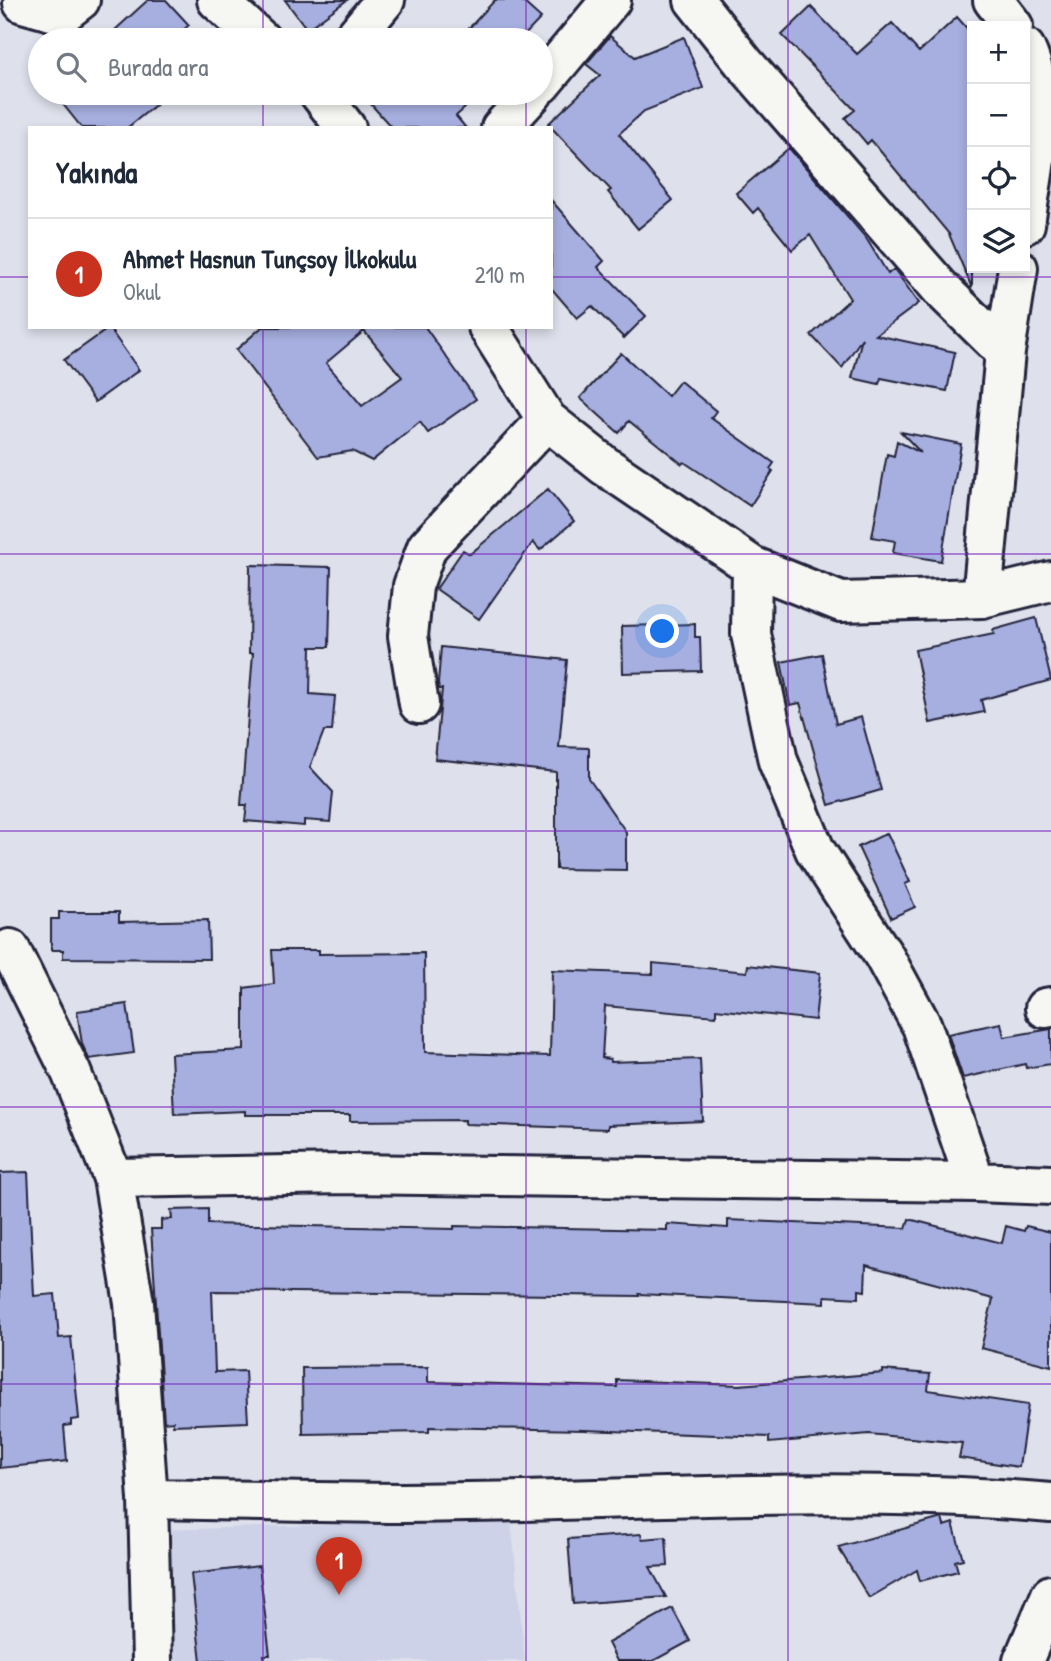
<!DOCTYPE html>
<html lang="tr">
<meta charset="utf-8">
<style>
:root{--surface:#fff;--page:#f6f6f7;--text:#1f2937;--muted:#747a83;--line:#e0e1e3;--accent:#c8321e}
body{margin:0;font-family:"Patrick Hand",sans-serif;background:var(--page);color:var(--text)}
.controls{position:absolute;right:21px;top:21px;display:grid;overflow:hidden;border-radius:0px;box-shadow:0 4px 10px #0003}
.controls button{width:63px;height:63px;display:grid;place-items:center;padding:0;border:0;border-bottom:2px solid var(--line);background:var(--surface);color:var(--text);font:35px sans-serif}
.you{position:absolute;left:663px;top:632px;width:24px;height:24px;margin:-18px;border:5px solid #fff;border-radius:50%;background:#1a73e8;box-shadow:0 0 0 10px #1a73e833}
.badge{display:grid;place-items:center;width:46px;height:46px;border-radius:50%;background:var(--accent);color:#fff;font-size:23px;font-weight:700}
.pin{position:absolute;translate:-50% -58px;filter:drop-shadow(0 2px 4px #0008)}
.pin::after{content:'';position:absolute;top:37px;width:24px;height:21px;background:inherit;clip-path:polygon(0 0,100% 0,50% 100%)}
.list{margin:0;padding:0;list-style:none}
h2{display:flex;justify-content:space-between;align-items:center;height:91px;margin:0;padding:0 28px;font-size:30px}
h2 small{font-size:23px;font-weight:400;color:var(--muted)}
.list li{display:grid;grid-template-columns:46px 1fr auto;gap:21px;align-items:center;box-sizing:border-box;height:112px;padding:0 28px;border-top:2px solid var(--line)}
.list b{display:block;font-size:26px;white-space:nowrap}
.list p{margin:0;font-size:23px;white-space:nowrap;color:var(--muted)}
.list em{font-size:23px;font-style:normal;color:var(--muted)}
.icon{flex:none;width:38px;height:38px;fill:none;stroke:currentColor;stroke-width:2;stroke-linecap:round;stroke-linejoin:round}
.map{position:relative;flex:none;width:1051px;height:1661px;overflow:hidden}
.search{position:absolute;background:var(--surface);box-shadow:0 4px 10px #0003;left:28px;top:28px;width:525px;height:77px;display:flex;align-items:center;gap:18px;box-sizing:border-box;padding:0 24px;border-radius:38px;color:var(--muted);font-size:26px}
.panel{position:absolute;background:var(--surface);box-shadow:0 4px 10px #0003;left:28px;top:126px;width:525px;height:203px;border-radius:0px}
.map>svg:first-child{display:block}
.built{fill:#cdd2e8}
.building{fill:#a6afdf;stroke:#22223b;stroke-width:2;fill-rule:evenodd}
.lines{fill:none;stroke-linecap:round;stroke-linejoin:round}
.minor-casing{stroke:#22223b;stroke-width:44}
.tertiary-casing{stroke:#22223b;stroke-width:44}
.minor{stroke:#f6f6f2;stroke-width:38}
.tertiary{stroke:#f6f6f2;stroke-width:38}
.grid{fill:none;stroke:#7b2cbf;stroke-width:2;stroke-opacity:0.55}
</style>
<div class="map">
<svg width="1051" height="1661" viewBox="0 0 1051 1661">
<rect width="100%" height="100%" fill="#dee1ec"/>
<filter id="ink" filterUnits="userSpaceOnUse"><feTurbulence type="fractalNoise" baseFrequency=".0143" numOctaves="2"/><feDisplacementMap in="SourceGraphic" scale="14" xChannelSelector="R" yChannelSelector="G"/><feConvolveMatrix kernelMatrix="1 2 1 2 8 2 1 2 1" color-interpolation-filters="sRGB"/></filter>
<g filter="url(#ink)">
<path class="built" d="M511 1519 525 1661H165L156 1530Z"/>
<path class="building" d="M148 0H166L189 25 172 40H104Z
M285 0H347L307 29Z
M495 0H521L541 18 520 40H458Z
M811 7 857 54 892 23 919 52 957 17 972 34V288L949 234 871 140 867 144 845 118 855 110 782 35Z
M610 36 635 57 684 37 703 88 644 111 619 134 673 200 638 229 608 192 611 190 548 124 600 75 586 64Z
M54 93H170L127 128H82Z
M361 93H452L465 108 456 116 466 128H392Z
M789 148 866 238 888 274 894 269 919 303 876 335 955 352 947 391 881 378 879 384 852 378 862 338 842 368 811 335 850 299 810 235 792 250 758 208 753 213 736 193Z
M551 200 604 261 598 267 646 316 624 338 592 306 577 318 551 288Z
M262 327H425L476 399 428 433 420 422 372 461 352 451 318 457 236 350ZM364 331 402 377 362 406 326 363Z
M109 328 139 370 95 402 64 360Z
M621 353 668 396 680 381 716 411 711 418 774 463 770 469 773 471 750 506 684 462 682 464 629 421 619 433 580 398Z
M901 432 961 444 941 561 893 553 895 541 872 537 887 454 894 456 897 441 921 453Z
M548 489 574 521 540 550 533 542 479 619 436 589 463 550 470 554Z
M250 565 331 567 329 647H311L310 694 335 696 332 731H324L310 767 333 792 330 822 304 820V826L245 821 247 805H241L253 653H249Z
M1036 618 1051 680 981 700 984 712 930 723 915 650 994 634 993 630Z
M695 624V637H700L701 671 623 673 622 626Z
M441 647 567 660 559 747 589 748V779L626 832V870L556 869V772L435 759 442 689H439L438 683Z
M822 654 836 724 861 717 881 790 829 805 800 703 790 705 781 662Z
M887 833 910 882 905 884 915 907 891 918 858 847Z
M59 912H119V922L208 920 209 959 63 958V950H51V919H59Z
M272 950H319V954L424 953 425 1052 550 1056 552 970 653 974V963L747 972 748 965 820 973 815 1020 716 1009V1016L605 1006 602 1058 610 1059V1062L700 1059 703 1121 608 1125V1129L465 1124V1120L350 1121V1115H245V1111L174 1114 171 1054 244 1050V988L274 984Z
M127 1004 134 1053 89 1059 82 1044 77 1011Z
M1001 1023 1004 1037 1051 1029V1064L1026 1068 1025 1064 963 1078 948 1034Z
M28 1172 34 1296 55 1294 59 1338 71 1337 79 1419 71 1420V1425L64 1426 67 1461 0 1468V1173Z
M208 1209V1224L454 1229V1226L667 1230V1224L728 1228V1220L906 1228 909 1219 1002 1243 1006 1226 1024 1231 1026 1226 1051 1232V1366L981 1348 993 1299 866 1265 865 1291 859 1290V1298L825 1296V1303L639 1294V1296L212 1291 215 1372 245 1371 248 1422 173 1425V1421L164 1422 151 1229H161V1220L172 1219 171 1210Z
M428 1367V1382L617 1387V1380L739 1385 883 1373V1370L930 1374 928 1390 1028 1405 1019 1467 959 1458 962 1443 869 1434 769 1443V1437L584 1430 429 1427V1432L303 1434 302 1368Z
M942 1518 944 1526 953 1523 963 1559 955 1561 958 1571 920 1581 917 1570 869 1598 838 1547Z
M641 1534 642 1539 666 1537 668 1566 650 1567 666 1597 573 1604 568 1539Z
M259 1566 270 1655H264L265 1661H201L191 1574Z
M672 1608 690 1641 653 1661H617L608 1643Z"/>
<g class="lines">
<g class="minor-casing">
<path id="minor" d="M217 0 261 40
M694 0 744 63 942 290 1005 352
M993 0 1013 26
M23 3 62 14 80 0
M352 40 385 0
M1025 48C1051 103 1033 167 1025 224
M541 84 611 0
M319 93 346 128
M501 128 533 93
M488 327 547 420 605 466 752 566 841 602 982 598 1051 581
M982 598 1005 352 1018 268
M419 704 408 636 413 586 427 547 547 420
M1045 1008 1051 1007
M113 1178 346 1174 975 1182 922 1026 884 956 815 850 778 761 751 634 752 566
M975 1182 1051 1185"/>
</g>
<g class="tertiary-casing">
<path id="tertiary" d="M10 949 71 1072 113 1178 134 1303 148 1499 152 1661
M148 1499C233 1500 317 1503 402 1503 619 1502 834 1484 1051 1503
M1023 1661 1051 1595"/>
</g>
<use href="#minor" class="minor"/>
<use href="#tertiary" class="tertiary"/>
</g>
</g>
<path class="grid" d="M263 0V40M526 0V40M788 0V1661M263 93V128M526 93V128M0 277H30M551 277H1051M263 327V1661M526 327V1661M0 554H1051M0 831H1051M0 1107H1051M0 1384H1051"/>
</svg>
<div class="controls">
<button>+</button>
<button>−</button>
<button><svg class="icon" aria-label="locate" viewBox="0 0 24 24"><circle cx="12" cy="12" r="6"/><path d="M12 2v4M12 18v4M2 12h4M18 12h4"/></svg></button>
<button><svg class="icon" aria-label="layers" viewBox="0 0 24 24"><path d="M12 4l9 5-9 5-9-5zM3 14l9 5 9-5"/></svg></button>
</div>
<div class="you"></div>
<div class="pin badge" style="left:339px;top:1595px">1</div>
<div class="search"><svg class="icon" aria-label="search" viewBox="0 0 24 24"><circle cx="10" cy="10" r="6"/><path d="M15 15l6 6"/></svg>Burada ara</div>
<section class="panel">
<h2>Yakında<small></small></h2>
<ul class="list">
<li><span class="badge">1</span><div><b>Ahmet Hasnun Tunçsoy İlkokulu</b><p>Okul</p></div><em>210 m</em></li>
</ul>
</section>
</div>
